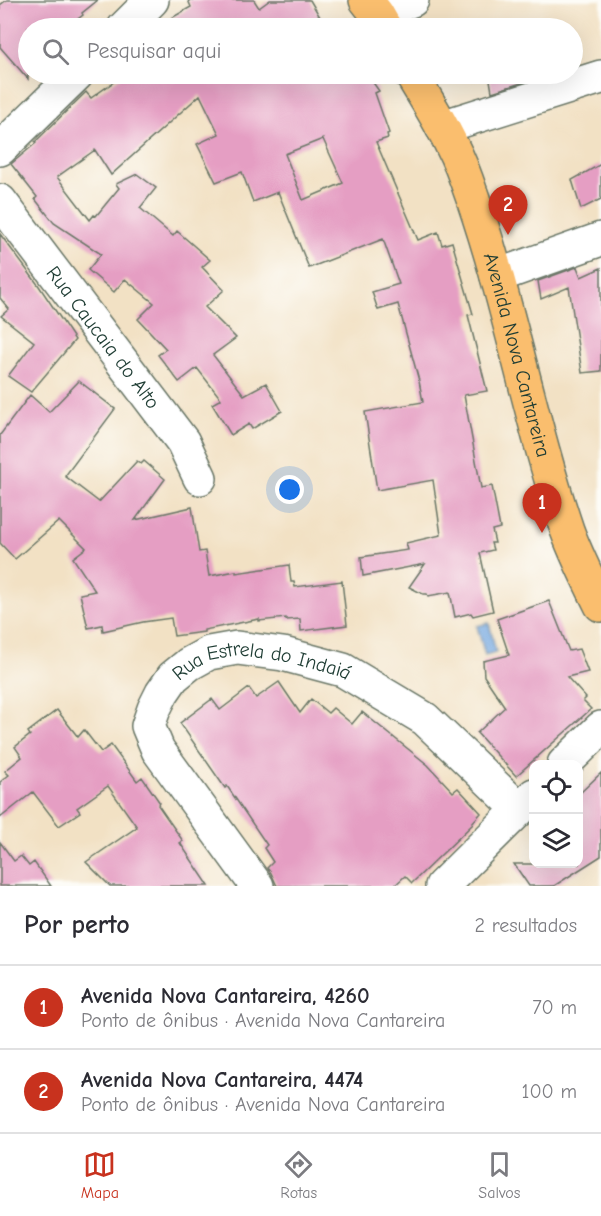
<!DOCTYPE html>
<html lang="pt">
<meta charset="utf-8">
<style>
:root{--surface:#fff;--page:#f2f2f3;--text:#2b2b33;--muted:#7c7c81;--line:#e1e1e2;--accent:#c8321e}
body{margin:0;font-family:"Comic Neue",sans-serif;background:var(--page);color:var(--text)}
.controls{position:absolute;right:18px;bottom:18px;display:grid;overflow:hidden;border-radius:12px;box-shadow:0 6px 24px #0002}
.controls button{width:54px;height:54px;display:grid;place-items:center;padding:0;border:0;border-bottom:2px solid var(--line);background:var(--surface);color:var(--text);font:30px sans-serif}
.you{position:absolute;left:290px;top:490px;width:21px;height:21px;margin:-15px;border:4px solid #fff;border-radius:50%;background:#1a73e8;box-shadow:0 0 0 9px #1a73e833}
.badge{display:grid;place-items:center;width:39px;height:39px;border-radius:50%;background:var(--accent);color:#fff;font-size:20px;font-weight:700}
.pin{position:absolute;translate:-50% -50px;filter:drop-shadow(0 2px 3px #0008)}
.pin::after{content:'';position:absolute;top:32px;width:21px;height:18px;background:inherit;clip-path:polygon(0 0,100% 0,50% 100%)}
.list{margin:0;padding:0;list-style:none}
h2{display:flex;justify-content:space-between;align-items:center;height:78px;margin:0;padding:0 24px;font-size:26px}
h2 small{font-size:20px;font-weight:400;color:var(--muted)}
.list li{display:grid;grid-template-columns:39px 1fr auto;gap:18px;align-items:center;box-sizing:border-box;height:84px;padding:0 24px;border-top:2px solid var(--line)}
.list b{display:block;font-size:22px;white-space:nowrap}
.list p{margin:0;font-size:20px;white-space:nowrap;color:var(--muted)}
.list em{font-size:20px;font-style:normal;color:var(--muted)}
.icon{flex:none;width:33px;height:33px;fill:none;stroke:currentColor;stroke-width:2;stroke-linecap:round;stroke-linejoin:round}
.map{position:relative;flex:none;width:601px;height:886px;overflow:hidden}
.search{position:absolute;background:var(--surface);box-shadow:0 6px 24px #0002;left:18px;right:18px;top:18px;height:66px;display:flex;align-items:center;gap:15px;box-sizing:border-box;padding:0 21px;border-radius:33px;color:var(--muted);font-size:22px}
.sheet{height:246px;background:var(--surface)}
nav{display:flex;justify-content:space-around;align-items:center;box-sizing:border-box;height:84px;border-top:2px solid var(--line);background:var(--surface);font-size:16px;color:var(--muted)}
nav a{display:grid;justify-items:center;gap:3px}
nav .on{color:var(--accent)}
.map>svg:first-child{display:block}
.water{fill:#75a7e0;stroke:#4a728a;stroke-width:1.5}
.building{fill:#e59ec3;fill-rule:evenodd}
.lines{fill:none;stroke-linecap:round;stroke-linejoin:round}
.minor-casing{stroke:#697666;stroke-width:36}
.major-casing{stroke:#697666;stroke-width:36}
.minor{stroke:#fff;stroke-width:33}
.major{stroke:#fabe6e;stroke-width:33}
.labels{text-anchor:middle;stroke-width:4.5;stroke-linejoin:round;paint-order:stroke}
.street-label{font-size:20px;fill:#1f3d34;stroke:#fdfcf7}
</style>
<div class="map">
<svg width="601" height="886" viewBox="0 0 601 886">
<rect width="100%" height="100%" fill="#fdfcf7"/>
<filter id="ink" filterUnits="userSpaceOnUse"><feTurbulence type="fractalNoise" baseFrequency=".0167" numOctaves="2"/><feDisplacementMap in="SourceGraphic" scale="12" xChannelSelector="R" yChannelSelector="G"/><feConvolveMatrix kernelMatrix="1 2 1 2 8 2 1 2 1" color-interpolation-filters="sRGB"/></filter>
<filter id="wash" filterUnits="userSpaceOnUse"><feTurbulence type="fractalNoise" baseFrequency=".008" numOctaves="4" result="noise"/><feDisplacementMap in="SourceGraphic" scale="24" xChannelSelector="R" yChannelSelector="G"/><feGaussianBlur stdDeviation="1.35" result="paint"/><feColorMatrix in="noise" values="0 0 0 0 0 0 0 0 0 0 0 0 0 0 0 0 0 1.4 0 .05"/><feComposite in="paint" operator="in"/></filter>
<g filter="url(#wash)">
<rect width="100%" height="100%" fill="#f2e1c4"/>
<path class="water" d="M489 623 496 652 485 655 477 626Z"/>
<g id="blocks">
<path class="building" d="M7 0H98L82 13 83 15 66 28H28V79L0 47V5Z
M188 0H254L259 8 270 0H310L320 17 301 28H154L191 7Z
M125 74H367L379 91 375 93 389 133 387 134 388 138 376 142 418 240 438 232 442 245 452 242 473 314 468 315 487 391 464 395 481 488 492 486 500 528 492 530 495 543H491L493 550 480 553 493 611 473 616 471 613 455 617 450 592 428 596 427 594H423L409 587 425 564 363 576 361 557 408 550 406 543 441 535 433 480 377 490 365 412 423 402 419 381 398 304 378 310 372 292 399 284 383 239 309 268 278 192 253 202 242 172 216 182 197 144 219 134 200 95 111 175 95 150 57 177 90 220 94 215 96 216 119 188 116 184 137 174 156 188 140 208 173 236 177 231 210 260 202 267 224 290 205 307 236 338 213 355 244 395 266 383 282 411 252 429 249 424 231 435 212 404 221 399 197 368 179 382 158 355 166 349 138 319 154 303 125 279 114 292 88 270 101 254 54 223 35 199 37 197 11 164 36 143 35 142 86 92 91 98ZM323 139 343 183 303 200 285 154Z
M489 74H550L492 92Z
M601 164V199L581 209 572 180Z
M0 234 39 286 75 340 31 392 8 376 34 342 1 316 9 309 0 298Z
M577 267 581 277 601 268V371L582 373 569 287 541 299 538 281Z
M79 381 115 409 65 476 99 502 137 461 141 464 144 461 165 479 135 520 192 507 199 552 205 551 209 576 236 571V573L289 565 291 582H294L295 587 342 581 347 625 301 631 300 619 286 620V618L259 621V619L204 630V632L174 636 171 618 143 622 103 631 102 625 88 628 80 594 95 591 73 558 86 548 59 521 15 559 0 543V435L30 395 49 412Z
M549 601 569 651 579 649 588 672 567 677 586 698 583 701 591 709 516 776 477 733 505 707 484 676 483 661 509 655 497 619Z
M279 682 300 713 311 699 328 713 333 708 352 724 362 712 428 765 453 792 458 788 481 813 472 823 473 824 412 883 405 876 394 886H277L271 873 267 868 273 862 264 848 267 845 227 786 225 788 180 723 212 699 220 710 249 688 256 698Z
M57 710 78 737 84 730 101 752 111 745 137 781 142 777 160 803 158 805 183 841 180 843 209 886H110L86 862 137 827 108 786 77 808 80 812 59 826 33 792 0 818V782L9 775 5 771 22 757 15 747 30 735 28 732Z
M601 773V856L554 886H529L514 864H579V794Z
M0 842 14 861 21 856 29 866 34 862 51 886H0Z"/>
</g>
</g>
<g filter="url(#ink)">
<use href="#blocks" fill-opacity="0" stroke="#697666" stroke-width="1.5"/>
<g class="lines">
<g class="minor-casing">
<g id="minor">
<path d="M377 14 412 0"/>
<path d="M124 28 152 0"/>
<path d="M442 127 601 77"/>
<path d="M0 149 77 74"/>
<path id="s1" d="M0 201 183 442 200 478"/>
<path d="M497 276 601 239"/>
<path d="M564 764 601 728"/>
<path id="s2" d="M257 886 158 750 148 726 154 709 162 693 173 677 189 664 209 653 237 648 283 654 343 670 425 719 519 809"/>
<path d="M442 886 534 795"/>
</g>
</g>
<g class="major-casing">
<g id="major">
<path d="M366 0 377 14 385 28"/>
<path id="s3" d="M411 74C431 107 453 142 466 179 508 294 528 415 567 530 576 555 589 581 601 605"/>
</g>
</g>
<use href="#minor" class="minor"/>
<use href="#major" class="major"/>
</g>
</g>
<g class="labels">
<g class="street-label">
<text dy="7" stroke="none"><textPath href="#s1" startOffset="171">Rua Caucaia do Alto</textPath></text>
<text dy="7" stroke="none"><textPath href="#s3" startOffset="302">Avenida Nova Cantareira</textPath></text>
<text dy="7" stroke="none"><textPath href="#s2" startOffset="345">Rua Estrela do Indaiá</textPath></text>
</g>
</g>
</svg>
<div class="controls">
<button><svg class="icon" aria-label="locate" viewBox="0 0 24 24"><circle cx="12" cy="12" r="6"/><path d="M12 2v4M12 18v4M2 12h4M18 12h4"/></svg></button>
<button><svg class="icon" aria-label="layers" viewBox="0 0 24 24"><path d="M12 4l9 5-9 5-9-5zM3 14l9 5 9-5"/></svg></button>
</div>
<div class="you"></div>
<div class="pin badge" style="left:542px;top:533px">1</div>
<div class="pin badge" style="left:508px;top:235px">2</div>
<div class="search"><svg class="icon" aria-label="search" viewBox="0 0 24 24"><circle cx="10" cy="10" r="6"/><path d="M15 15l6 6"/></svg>Pesquisar aqui</div>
</div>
<section class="sheet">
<h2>Por perto<small>2 resultados</small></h2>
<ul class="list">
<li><span class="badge">1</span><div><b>Avenida Nova Cantareira, 4260</b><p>Ponto de ônibus · Avenida Nova Cantareira</p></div><em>70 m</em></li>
<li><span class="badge">2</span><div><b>Avenida Nova Cantareira, 4474</b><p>Ponto de ônibus · Avenida Nova Cantareira</p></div><em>100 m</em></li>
</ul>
</section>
<nav>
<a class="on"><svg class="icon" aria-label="map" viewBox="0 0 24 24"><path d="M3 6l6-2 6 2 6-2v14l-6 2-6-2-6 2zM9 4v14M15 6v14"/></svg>Mapa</a>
<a><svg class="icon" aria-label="directions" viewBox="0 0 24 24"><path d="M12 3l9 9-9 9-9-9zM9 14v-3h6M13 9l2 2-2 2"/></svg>Rotas</a>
<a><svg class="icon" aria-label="saved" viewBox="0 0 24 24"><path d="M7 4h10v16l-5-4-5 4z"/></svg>Salvos</a>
</nav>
